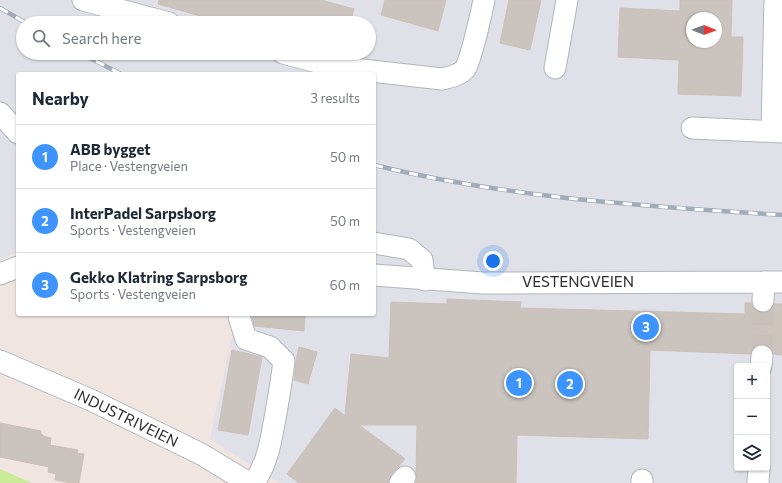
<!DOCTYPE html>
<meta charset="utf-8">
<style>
:root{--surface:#fff;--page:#f6f6f7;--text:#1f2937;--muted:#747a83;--line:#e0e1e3;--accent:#3e94ff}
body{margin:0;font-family:Commissioner,sans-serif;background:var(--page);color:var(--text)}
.controls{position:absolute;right:12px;bottom:12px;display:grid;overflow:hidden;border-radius:4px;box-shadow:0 1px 3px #0004}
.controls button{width:36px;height:36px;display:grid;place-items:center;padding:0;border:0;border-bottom:1px solid var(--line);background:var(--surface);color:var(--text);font:20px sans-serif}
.compass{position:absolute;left:686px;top:12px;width:36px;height:36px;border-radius:50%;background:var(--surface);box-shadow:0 1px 3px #0004;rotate:91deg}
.you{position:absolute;left:493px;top:261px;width:14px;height:14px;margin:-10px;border:3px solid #fff;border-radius:50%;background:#1a73e8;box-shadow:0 0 0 6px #1a73e833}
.badge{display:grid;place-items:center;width:26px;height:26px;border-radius:50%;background:var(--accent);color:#fff;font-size:13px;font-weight:700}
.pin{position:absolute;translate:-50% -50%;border:2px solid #fff;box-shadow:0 1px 4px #0006}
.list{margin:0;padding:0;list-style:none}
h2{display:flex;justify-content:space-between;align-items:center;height:52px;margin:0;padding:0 16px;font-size:17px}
h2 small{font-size:13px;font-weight:400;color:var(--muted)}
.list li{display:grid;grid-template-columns:26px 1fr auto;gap:12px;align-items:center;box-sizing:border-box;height:64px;padding:0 16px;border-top:1px solid var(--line)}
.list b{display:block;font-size:15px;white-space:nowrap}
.list p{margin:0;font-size:13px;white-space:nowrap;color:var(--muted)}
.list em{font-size:13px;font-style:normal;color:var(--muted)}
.icon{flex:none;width:22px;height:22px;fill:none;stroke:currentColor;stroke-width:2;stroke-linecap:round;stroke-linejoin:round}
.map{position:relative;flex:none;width:782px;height:483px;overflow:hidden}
.search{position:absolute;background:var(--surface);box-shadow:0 1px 3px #0004;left:16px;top:16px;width:360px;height:44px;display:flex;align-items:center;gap:10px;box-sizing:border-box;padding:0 14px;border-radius:22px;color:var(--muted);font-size:15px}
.panel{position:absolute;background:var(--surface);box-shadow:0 1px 3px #0004;left:16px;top:72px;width:360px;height:244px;border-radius:4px}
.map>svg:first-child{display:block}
.industrial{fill:#e0e0e8;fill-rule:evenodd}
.green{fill:#caea98}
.building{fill:#cbc3be;stroke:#ccc0b9;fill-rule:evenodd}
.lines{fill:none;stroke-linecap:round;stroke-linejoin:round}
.minor-tunnel{stroke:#c9c0bc;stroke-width:21;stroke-dasharray:21 10;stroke-linecap:butt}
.minor-casing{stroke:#b0b6be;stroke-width:23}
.minor{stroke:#fff;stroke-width:21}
.rail-casing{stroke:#a1abb9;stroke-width:4.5}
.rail{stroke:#fff;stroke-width:3;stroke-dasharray:9;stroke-linecap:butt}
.labels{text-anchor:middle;stroke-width:4;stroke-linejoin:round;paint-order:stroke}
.street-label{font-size:15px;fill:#2e2e2e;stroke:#fff}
</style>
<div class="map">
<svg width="782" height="483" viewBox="0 0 782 483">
<rect width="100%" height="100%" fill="#f0e5e0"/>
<path class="industrial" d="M0 0H782V483H280L210 439 237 314H374V74H18V252L0 260ZM692 18H716V42H692ZM23 23H369V53H23ZM737 366H767V468H737Z"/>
<path class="green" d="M0 469 32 483H0Z"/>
<path class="building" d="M159 0H321L354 9 350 23H225L158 4Z
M385 0H446L438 31 381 15Z
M509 0H541L530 50 500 43Z
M680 0H732L731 37H743L741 96 678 94 679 60 618 57 620 8 680 11ZM692 18H716V42H692Z
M447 299 521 302 520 308 745 314V303H752L753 307 756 311 763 313 769 311 773 308 774 304H782V355L774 354 773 351 769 347 763 344 757 345 753 349 750 354 650 350 648 439 517 435 516 483H416L417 479 416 472 417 425H359L405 459 391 475 388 483H299L287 474 335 408 345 416 351 354 389 358 391 302 447 304Z
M252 314H305L304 331 254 326Z
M299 347 317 352 308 384 294 380 296 360Z
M232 350 262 357 248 435 218 430Z
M0 423 41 431V434L43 435V436L51 438 50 445 78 450 77 453 84 454 79 483H71L55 480 56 474 48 472 49 467 0 457Z"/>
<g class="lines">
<path class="minor-tunnel" d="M762 356 763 301"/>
<g class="minor-casing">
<path id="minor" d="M83 0 169 23
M283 53 336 67 442 79C450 77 460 75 465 69 470 64 482 10 484 0
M555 68 567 0
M0 113 18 133
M692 128 782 132
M772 131 775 0
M374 243 409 249 422 260 425 280
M0 274 18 267
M374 275 483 283 782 282
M763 301 764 282
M240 314 239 317 246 339 270 347 284 361C282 378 279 395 276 413 271 439 269 460 254 483
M0 361 91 400 201 454 249 483
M761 366 762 356
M400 483 405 477
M642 483V480
M758 483 759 468"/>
</g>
<use href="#minor" class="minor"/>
<g class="rail-casing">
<path id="rail" d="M0 8 26 23
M80 53 121 74
M374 165C508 198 645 206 782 215"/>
</g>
<use href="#rail" class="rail"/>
</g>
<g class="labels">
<g class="street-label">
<text x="578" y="287">VESTENGVEIEN</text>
<text transform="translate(126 418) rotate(26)" y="5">INDUSTRIVEIEN</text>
</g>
</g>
</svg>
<div class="controls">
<button>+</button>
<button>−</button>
<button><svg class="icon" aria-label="layers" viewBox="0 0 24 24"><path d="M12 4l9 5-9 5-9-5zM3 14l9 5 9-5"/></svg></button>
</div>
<svg class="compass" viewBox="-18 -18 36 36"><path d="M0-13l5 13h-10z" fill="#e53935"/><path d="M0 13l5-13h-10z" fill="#747a83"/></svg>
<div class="you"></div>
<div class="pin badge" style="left:519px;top:383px">1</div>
<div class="pin badge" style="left:570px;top:384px">2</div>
<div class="pin badge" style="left:646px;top:327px">3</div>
<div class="search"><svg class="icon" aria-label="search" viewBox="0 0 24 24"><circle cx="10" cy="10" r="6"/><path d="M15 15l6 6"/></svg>Search here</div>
<section class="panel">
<h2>Nearby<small>3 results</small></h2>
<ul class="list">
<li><span class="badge">1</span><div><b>ABB bygget</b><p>Place · Vestengveien</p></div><em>50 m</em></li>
<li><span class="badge">2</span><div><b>InterPadel Sarpsborg</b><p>Sports · Vestengveien</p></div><em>50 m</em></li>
<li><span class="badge">3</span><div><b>Gekko Klatring Sarpsborg</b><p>Sports · Vestengveien</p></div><em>60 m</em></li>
</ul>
</section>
</div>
